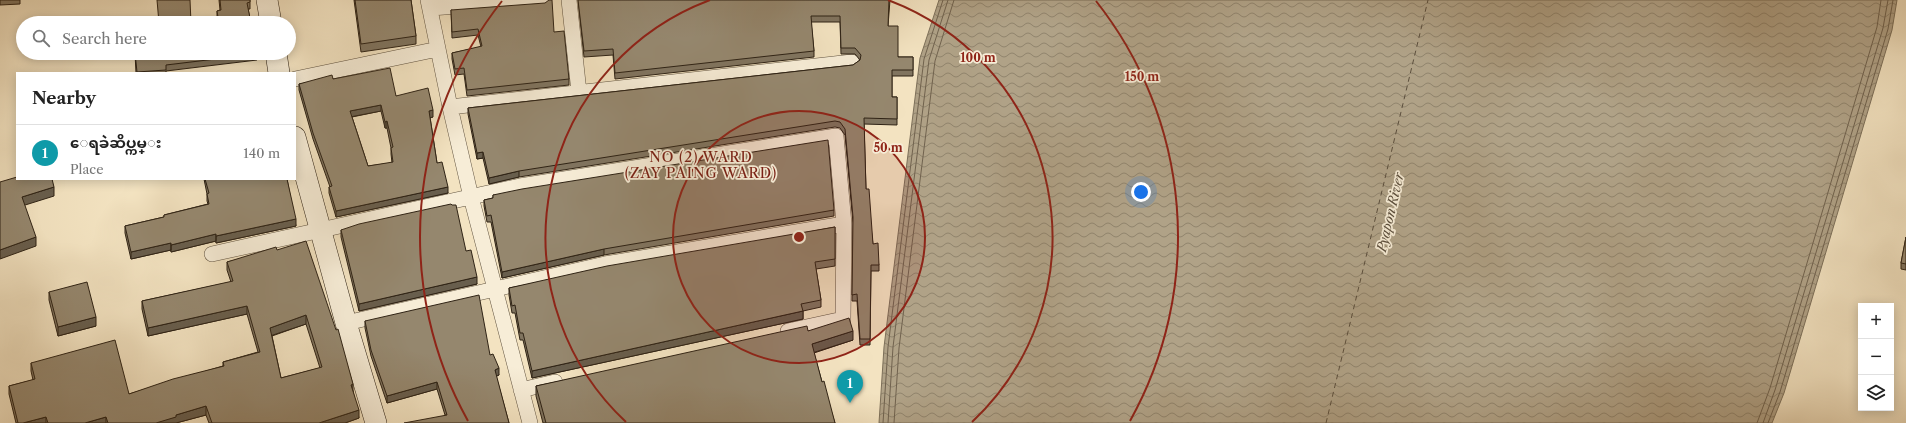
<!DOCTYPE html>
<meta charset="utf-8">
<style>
:root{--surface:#fff;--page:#f2f2f2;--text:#222;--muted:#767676;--line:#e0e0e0;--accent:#8f2418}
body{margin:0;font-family:"Libre Caslon Text","Noto Sans Myanmar",serif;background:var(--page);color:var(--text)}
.controls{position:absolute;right:12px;bottom:12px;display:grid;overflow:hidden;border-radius:0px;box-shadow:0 2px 10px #0003}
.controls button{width:36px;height:36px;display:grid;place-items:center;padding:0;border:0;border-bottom:1px solid var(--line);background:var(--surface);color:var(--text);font:20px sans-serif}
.you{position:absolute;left:1141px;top:192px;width:14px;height:14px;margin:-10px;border:3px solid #fff;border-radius:50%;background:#1a73e8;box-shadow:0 0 0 6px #1a73e833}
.badge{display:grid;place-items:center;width:26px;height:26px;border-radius:50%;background:var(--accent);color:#fff;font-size:13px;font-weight:700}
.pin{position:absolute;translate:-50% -33px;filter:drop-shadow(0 1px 2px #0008)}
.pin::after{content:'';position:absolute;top:21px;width:14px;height:12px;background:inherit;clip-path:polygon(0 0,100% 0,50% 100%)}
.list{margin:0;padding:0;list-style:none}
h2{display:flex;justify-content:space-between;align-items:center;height:52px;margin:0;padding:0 16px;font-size:17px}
h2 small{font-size:13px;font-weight:400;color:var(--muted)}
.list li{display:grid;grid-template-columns:26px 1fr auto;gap:12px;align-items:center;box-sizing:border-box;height:56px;padding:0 16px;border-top:1px solid var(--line)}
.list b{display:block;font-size:15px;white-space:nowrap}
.list p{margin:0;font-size:13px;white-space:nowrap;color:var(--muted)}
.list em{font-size:13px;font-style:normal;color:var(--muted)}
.icon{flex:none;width:22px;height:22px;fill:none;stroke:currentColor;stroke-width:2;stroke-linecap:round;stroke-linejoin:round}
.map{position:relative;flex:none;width:1906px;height:423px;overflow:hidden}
.search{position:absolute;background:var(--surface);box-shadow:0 2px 10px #0003;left:16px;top:16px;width:280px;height:44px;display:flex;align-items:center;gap:10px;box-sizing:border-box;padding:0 14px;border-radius:22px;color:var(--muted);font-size:15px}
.panel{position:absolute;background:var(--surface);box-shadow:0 2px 10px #0003;left:16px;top:72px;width:280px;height:108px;border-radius:0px}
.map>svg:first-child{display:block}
.water{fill:url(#water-waves);stroke:#7c6f59}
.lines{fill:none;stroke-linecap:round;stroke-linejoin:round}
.shore{stroke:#70624e;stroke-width:1}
.ferry{stroke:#5c4f3d;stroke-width:1;stroke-dasharray:5 4;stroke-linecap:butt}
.minor-casing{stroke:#605340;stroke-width:16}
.secondary-casing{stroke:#2f2315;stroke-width:22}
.minor{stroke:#f7edd7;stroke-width:15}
.secondary{stroke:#f7edd7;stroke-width:21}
.wall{fill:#80745f;stroke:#2f2315;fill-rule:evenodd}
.shaded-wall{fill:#685e4d;stroke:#2f2315}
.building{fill:#95876e;stroke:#2f2315;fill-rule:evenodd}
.ring{fill:none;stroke:#8f2418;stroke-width:2}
.labels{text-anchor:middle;stroke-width:3.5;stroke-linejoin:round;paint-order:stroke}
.water-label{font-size:13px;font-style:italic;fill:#5c4f3d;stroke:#f7edd7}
.quarter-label{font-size:14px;letter-spacing:1px;fill:#7a1f14;stroke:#f7edd7}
.centre{fill:#8f2418;stroke:#f7edd7;stroke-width:2}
.ring-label{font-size:12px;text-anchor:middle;font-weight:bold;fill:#8f2418;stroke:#f7edd7;stroke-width:3.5;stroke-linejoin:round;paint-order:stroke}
</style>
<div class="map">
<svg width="1906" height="423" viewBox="0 0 1906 423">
<defs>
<pattern id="water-waves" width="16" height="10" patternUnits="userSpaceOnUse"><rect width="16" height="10" fill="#b0a287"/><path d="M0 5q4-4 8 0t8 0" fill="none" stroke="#90846d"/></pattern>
</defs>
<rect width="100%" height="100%" fill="#f3e3c1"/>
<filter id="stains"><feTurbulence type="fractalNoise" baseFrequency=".005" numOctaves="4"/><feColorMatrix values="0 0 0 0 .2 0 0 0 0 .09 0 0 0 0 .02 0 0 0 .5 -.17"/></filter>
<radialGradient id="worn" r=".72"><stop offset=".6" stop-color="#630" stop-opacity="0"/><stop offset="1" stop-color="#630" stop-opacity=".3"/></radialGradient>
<path class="water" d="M939 0H1897L1892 30 1784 393 1772 423H879L884 347 920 58Z"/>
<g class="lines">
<path class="shore" d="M883 423 888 347 924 59 943 0
M888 423 893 347 929 60 948 0
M894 423 899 348 935 61 954 0
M1757 423 1770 388 1877 27 1881 0
M1763 423 1775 390 1883 28 1888 0
M1768 423 1780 392 1888 29 1893 0"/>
<path class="ferry" d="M1326 423 1428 0"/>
<g class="minor-casing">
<path id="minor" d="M428 0 450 107 471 197 530 423
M569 0 579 92
M430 8 544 0
M295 79 438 49
M450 107 852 62
M212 254 520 186 836 136 844 224 843 319 788 331
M346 323 605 264 844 224
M521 390 555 382"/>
</g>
<g class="secondary-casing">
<path id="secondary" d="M267 0 271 23
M276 53 279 73
M295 137 346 323 376 423"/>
</g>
<use href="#minor" class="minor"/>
<use href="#secondary" class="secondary"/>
</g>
<path class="wall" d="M0 0H20V4L0 5Z
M219 0H250V9H248L251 23H218L217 17V11L220 10Z
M354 0H411L416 36V44L361 52Z
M578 0H890L888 26 898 57H913V76H892V97H897V125L864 124 866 189 873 244 879 265V271H871L870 345H860L857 301H852L853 223 845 135 840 128 835 127 519 177 489 184 483 158 477 159 468 114V108L853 65 860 60 855 54H841L840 22H811L814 51V57L615 79 613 55 584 57Z
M451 10 554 32 569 79V85L467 96 464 74 455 75 452 59V53L481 47 478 35 452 38Z
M135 53H257V60L166 71V73H136Z
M333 79 396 96 433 117H430L437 163 448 193 336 217 329 193V187H330L313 139 299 90V84ZM381 111 385 128H387L391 148V154L392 163 368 166 352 117Z
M204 179H287L296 226 216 243V241L171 252V250L131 259 125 233V226L164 217V215L208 204 207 201V194Z
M493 195 834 210V216L604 255 502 278 491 222H487L484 206V200L493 198Z
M835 227V266L816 269 821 300V307L803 311V319L532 378 523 340H520L515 313H512L509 295V288Z
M341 230 466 251 477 284 359 311 341 237Z
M1906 237V270L1901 269V263Z
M277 250 353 391 359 418 345 423H209L206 415 176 423H16L9 394V386L33 380 31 371V363L129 394 223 366V362L258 352 247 314 148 336 142 309V301L231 282 227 270V262ZM306 324 320 368 281 378 272 336Z
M49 292 96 326 58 336 49 300Z
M365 321 490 355 499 375 496 376 509 423 445 415 437 389 387 403 371 356 365 328Z
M808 331 853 340 814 353 822 382 835 423H543L536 396V386Z"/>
<path class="shaded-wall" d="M381 105V111L350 117V111Z
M433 110V117L429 118V111Z
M387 121V128H385V122Z
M483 152V158L477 159V153Z
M519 171V177L489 184V178Z
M54 187V196L22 206V197Z
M448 187V193L336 217V211Z
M296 219V226L216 243V236Z
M216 234V241L171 252V245Z
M36 237V246L0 259V250Z
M171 243V250L131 259V252Z
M604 249V255L502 278V272Z
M477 277V284L359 311V304Z
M247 306V314L148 336V328Z
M803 311V319L532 378V371Z
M306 315V324L270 336V328Z
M96 317V326L58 336V327Z
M853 331V340L812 353V344Z
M499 368V375L495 377V370Z
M437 382V389L387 403V396Z
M353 384V392L351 385Z
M206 406V415L176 423H156L176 415Z
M359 410V418L345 423H319Z
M46 417V423H23Z
M106 417V423H85Z"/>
<path class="building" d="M157 0H190L191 23H159Z
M220 0H250V2L247 3 251 23H219L217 11 221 10Z
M355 0H411L416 36 361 44Z
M549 0H552L554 32 564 31 569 79 467 90 464 68 455 69 452 53 482 46 478 29 452 32 451 10 545 3Z
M578 0H889L888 26H898V57H913V70H892V97H897V119L864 118 866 189H869L873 244 878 243 879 265H871L870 339H860L857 294 852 295 853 217 845 129 840 122 835 121 519 171 489 178 483 152 477 153 468 108 853 65 860 60 861 55 855 48H841L840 16H811L814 51 615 73 613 49 584 51Z
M135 53H257V54L166 65V70L137 72Z
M390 68 396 96 428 88 433 110 429 111 437 163 442 162 448 187 336 211 329 187 332 186 313 133 299 84 332 75 333 79ZM381 105 385 122 387 121 393 147 391 148 393 162 368 166 350 111Z
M828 140 834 210 604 249 502 272 491 215 487 216 484 200 493 198V195L522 189Z
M17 177V179H52L54 187 22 197 36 237 0 250V182Z
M205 179H287L296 219 216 236V234L171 245V243L131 252 125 226 164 217V215L209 204 207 194 209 193Z
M451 204 452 205H456L466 251 471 250 477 277 359 304 341 230 359 224Z
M835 227V259L815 262 821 300 801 304 803 311 532 371 523 333H520L515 305 512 306 509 288 607 266Z
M1906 237V264L1901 263Z
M306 241 336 330 338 329 353 384 351 385 359 410 319 423H212L206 406 176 415V417L156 423H108L106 417 85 423H48L46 417 23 423H18L9 386 35 379 31 363 115 340 129 394 173 379 224 366 223 362 260 352 247 306 148 328 142 301 233 281 227 262 276 247 277 250ZM306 315 322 367 281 378 270 328Z
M87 282 96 317 58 327 49 292Z
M479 295 490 355 493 354 499 368 495 370 509 423H404L447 415 437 382 387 396 371 350 365 321Z
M849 318 853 331 812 344 822 382 824 381 835 423H546L536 386 807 326 808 331Z"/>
<circle cx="799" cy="237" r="126" fill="#8f2418" fill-opacity=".12"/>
<g class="ring">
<circle cx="799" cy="237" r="126"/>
<path d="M626 422A253 253 0 0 1 710 0M888 0A253 253 0 0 1 972 422"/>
<path d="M468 421A379 379 0 0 1 502 1M1096 1A379 379 0 0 1 1130 421"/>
</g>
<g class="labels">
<g class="water-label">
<text transform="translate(1390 212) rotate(-77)" y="5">Pyapon River</text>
</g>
<g class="quarter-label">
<text x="701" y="162">NO (2) WARD<tspan x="701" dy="16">(ZAY PAING WARD)</tspan></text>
</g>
</g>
<circle cx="799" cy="237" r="6" class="centre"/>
<g class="ring-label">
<text x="978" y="62">100 m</text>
<text x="1142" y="81">150 m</text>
<text x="888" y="152">50 m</text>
</g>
<rect width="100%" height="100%" filter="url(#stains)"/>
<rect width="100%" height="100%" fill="url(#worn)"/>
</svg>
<div class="controls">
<button>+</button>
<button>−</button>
<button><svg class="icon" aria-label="layers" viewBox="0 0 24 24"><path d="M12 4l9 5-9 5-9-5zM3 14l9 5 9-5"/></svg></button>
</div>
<div class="you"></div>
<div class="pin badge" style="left:850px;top:403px;background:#0f9aa8">1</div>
<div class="search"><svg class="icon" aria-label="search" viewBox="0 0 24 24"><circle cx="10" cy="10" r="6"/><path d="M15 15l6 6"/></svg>Search here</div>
<section class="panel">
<h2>Nearby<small></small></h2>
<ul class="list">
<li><span class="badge" style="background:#0f9aa8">1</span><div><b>ေရခဲဆိပ္ကမ္း</b><p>Place</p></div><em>140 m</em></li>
</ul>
</section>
</div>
